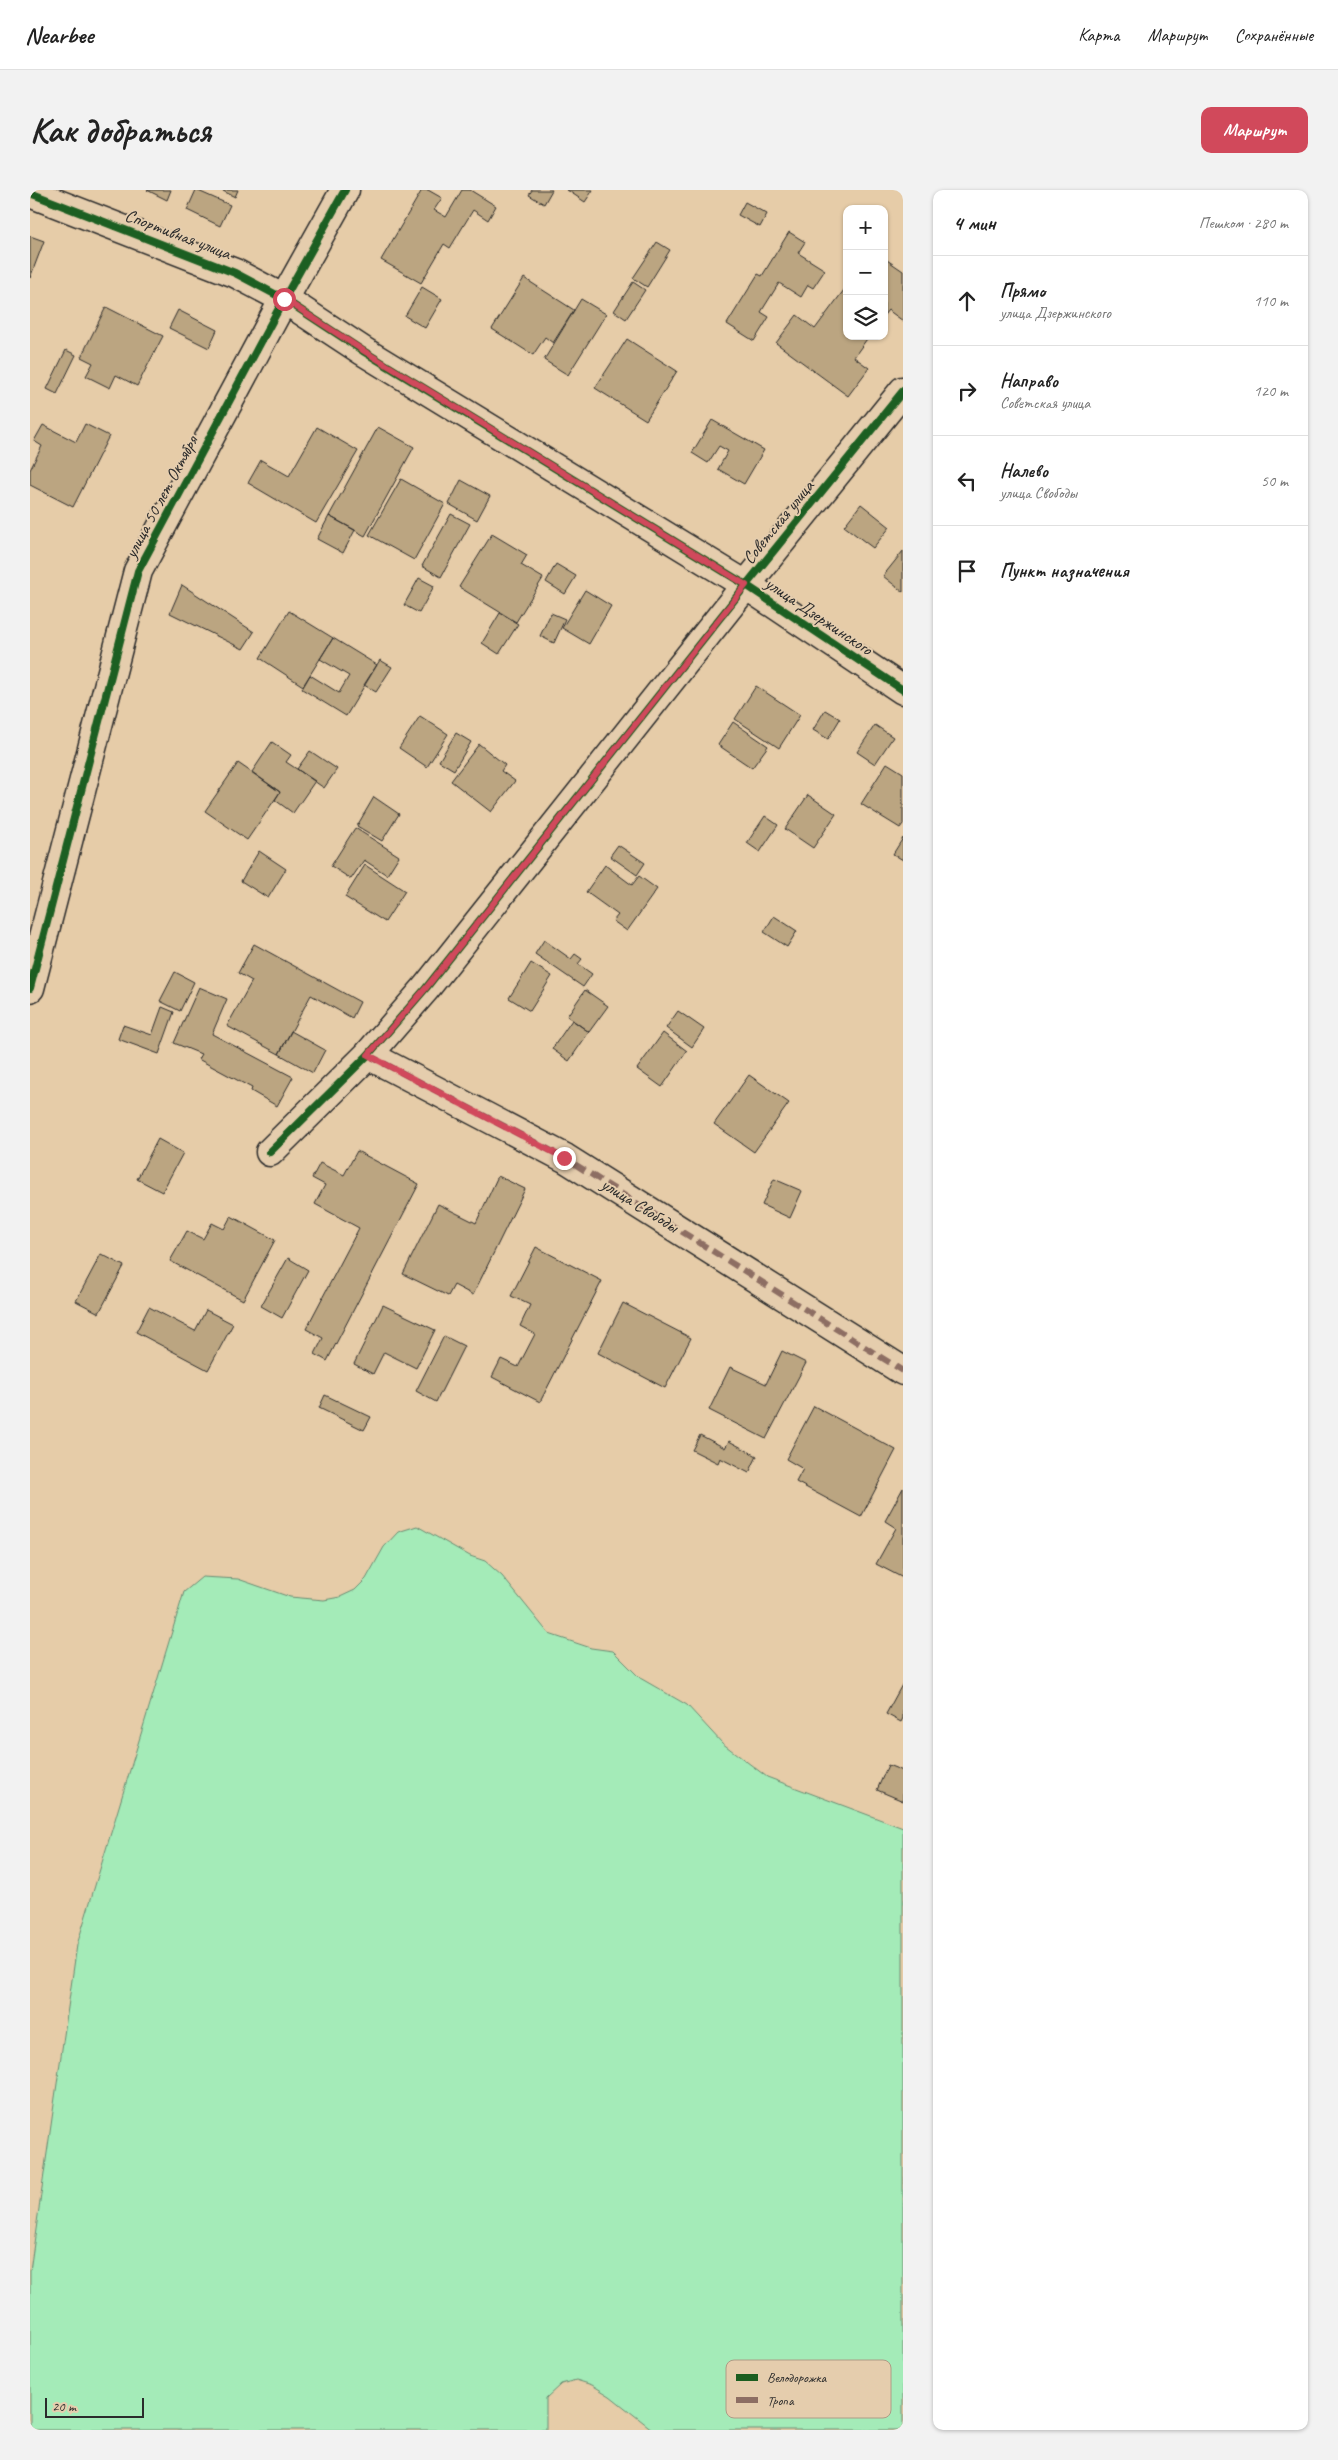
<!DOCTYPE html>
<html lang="ru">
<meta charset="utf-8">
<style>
:root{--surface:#fff;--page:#f2f2f2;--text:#222;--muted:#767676;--line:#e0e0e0;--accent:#d1495b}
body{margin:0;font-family:Caveat,sans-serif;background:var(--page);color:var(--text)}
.controls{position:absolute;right:15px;top:15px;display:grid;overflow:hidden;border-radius:10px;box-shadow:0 1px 4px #0004}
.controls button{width:45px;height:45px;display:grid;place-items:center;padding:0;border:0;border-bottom:1px solid var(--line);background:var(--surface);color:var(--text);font:25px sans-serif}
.scale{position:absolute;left:15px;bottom:12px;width:99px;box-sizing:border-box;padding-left:5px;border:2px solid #2b2b2b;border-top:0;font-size:14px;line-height:18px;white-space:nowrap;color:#2b2b2b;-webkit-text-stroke:4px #e5cdad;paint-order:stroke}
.stop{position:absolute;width:15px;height:15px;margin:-11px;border:4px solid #d1495b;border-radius:50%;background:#fff}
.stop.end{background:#d1495b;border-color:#fff;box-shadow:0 1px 5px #0008}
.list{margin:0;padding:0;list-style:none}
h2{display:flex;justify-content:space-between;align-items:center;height:65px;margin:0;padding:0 20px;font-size:21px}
h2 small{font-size:16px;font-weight:400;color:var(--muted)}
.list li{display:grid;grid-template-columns:32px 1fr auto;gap:15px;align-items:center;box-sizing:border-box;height:90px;padding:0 20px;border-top:1px solid var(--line)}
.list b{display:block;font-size:19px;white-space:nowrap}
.list p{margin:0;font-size:16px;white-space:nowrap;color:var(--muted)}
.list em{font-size:16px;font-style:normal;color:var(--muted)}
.icon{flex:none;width:28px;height:28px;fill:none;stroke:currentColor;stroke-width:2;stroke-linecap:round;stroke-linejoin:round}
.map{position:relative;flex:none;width:873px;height:2240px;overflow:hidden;border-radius:10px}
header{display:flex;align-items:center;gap:30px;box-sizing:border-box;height:70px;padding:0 25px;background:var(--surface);border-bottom:1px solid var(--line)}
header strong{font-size:24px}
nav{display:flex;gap:28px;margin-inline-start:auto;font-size:18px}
.intro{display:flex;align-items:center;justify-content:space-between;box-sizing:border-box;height:120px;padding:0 30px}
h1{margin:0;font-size:35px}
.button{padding:12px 22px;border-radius:10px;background:var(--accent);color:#fff;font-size:18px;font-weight:700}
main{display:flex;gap:30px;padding:0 30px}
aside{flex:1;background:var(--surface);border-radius:10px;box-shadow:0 1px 4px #0004}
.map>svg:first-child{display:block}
.green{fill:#a4ebb8;stroke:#688b72}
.building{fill:#bba581;stroke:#2b2b2b}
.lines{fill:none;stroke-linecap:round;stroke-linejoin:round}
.street-casing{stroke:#2b2b2b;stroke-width:31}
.street{stroke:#e5cdad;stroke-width:28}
.quiet{stroke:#8d6e63;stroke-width:6;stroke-dasharray:12 6;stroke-linecap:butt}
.cycleway-casing{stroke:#e5cdad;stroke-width:11}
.cycleway{stroke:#1b5e20;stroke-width:8}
.route{stroke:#d1495b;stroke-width:6}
.labels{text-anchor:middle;stroke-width:4;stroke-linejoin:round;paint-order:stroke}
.street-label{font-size:18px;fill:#2b2b2b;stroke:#e5cdad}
.key{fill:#e5cdad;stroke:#ad9c86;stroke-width:1}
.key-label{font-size:14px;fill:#2b2b2b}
</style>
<header>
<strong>Nearbee</strong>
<nav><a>Карта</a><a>Маршрут</a><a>Сохранённые</a></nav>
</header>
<div class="intro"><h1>Как добраться</h1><a class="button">Маршрут</a></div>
<main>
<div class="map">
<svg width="873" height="2240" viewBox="0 0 873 2240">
<rect width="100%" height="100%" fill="#e6cca8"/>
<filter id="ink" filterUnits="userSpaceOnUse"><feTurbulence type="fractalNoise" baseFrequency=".02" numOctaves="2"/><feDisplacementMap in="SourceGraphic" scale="10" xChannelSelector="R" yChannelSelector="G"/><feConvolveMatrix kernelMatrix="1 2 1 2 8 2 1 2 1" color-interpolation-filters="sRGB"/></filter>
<g filter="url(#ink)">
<path class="green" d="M387 1336 440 1366 455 1371 472 1386 519 1444 561 1458 583 1461 610 1488 657 1515 692 1553 737 1587 873 1638V2240H623L580 2206 562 2195 546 2190 531 2194 516 2208V2240H0V2081L47 1755 154 1402 172 1387 208 1389 260 1407 294 1410 310 1407 325 1400 336 1389 354 1357 368 1342Z"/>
<path class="building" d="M117 0H141L137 10Z
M166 0 200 15 190 36 157 20Z
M191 0H208L205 7Z
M392 0H398L412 8 404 20 416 27 432 0H440L466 16 458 30 443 20 420 58 414 54 391 93 351 70Z
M502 0H522L514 14 499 5Z
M537 0H563L555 12Z
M715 12 737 24 730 37 708 25Z
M759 42 775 52 768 63 795 80 783 98 778 95 771 107 749 93 731 122 739 127 724 151 697 134 728 84 732 86Z
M0 46 14 51 0 88Z
M627 52 640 60 617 97 603 88Z
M854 68 873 81V131L858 120 854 125Z
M494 88 544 120 523 153 515 147 503 165 462 139Z
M603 92 615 100 596 129 584 121Z
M817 96V146H839L824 167 839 178 818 206 746 153 767 125 785 139Z
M392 97 412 109 395 138 375 126Z
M551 109 576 124 538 185 514 170Z
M76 117 133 146 107 196 86 185 80 198 56 186 63 173 51 167Z
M148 120 187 140 179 158 139 138Z
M597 149 647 181 616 230 565 198Z
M36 160 46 165 27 204 17 199Z
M682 230 734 260 714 294 688 279 698 261 689 256 678 273 662 263Z
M55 234 79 246 43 317 0 295V280L12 256 4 251 13 235 46 252Z
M287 237 328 261 286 333 218 293 231 270 259 286Z
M348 237 384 257 335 346 299 326Z
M371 289 415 314 384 370 339 345Z
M431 290 460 306 447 330 419 314Z
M831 314 860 337 843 358 814 336Z
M421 324 440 334 411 387 392 376Z
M299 326 325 340 313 363 287 349Z
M462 344 497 365 491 375 513 388 486 432 429 397Z
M873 361V402L853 386Z
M526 374 546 386 535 404 516 392Z
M389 388 404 396 389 423 374 415Z
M152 395 224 442 213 459 140 423Z
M555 400 581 416 559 454 532 438Z
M259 421 303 448 273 496 230 468Z
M470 423 488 434 469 464 452 453Z
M521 423 535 429 524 453 510 446Z
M303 448 347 475 316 526 272 499 280 485 309 503 319 486 290 469Z
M350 470 362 477 346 502 334 495Z
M726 496 770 525 749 558 705 529Z
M795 520 810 529 798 549 783 540Z
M390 526 418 544 397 577 369 558Z
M703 532 738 556 722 578 688 555Z
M845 535 863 547 845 574 827 562Z
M426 543 441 552 424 580 409 571Z
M242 552 261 565 256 572 285 591 263 623 245 610 250 602 222 582Z
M449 554 475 575 471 581 485 591 461 622 421 591Z
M280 561 307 579 294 598 267 579Z
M208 573 250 602 217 650 175 621Z
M857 573 873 583V634L870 638 831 614Z
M778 605 806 624 783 658 755 639Z
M344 607 369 624 352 651 327 636Z
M735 626 748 635 730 662 717 653Z
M325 638 369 666 357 685 334 670 321 689 301 676Z
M873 648V670L863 664Z
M588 655 615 673 607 685 580 666Z
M229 661 256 679 238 708 211 691Z
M335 675 375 701 355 732 315 707Z
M575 675 602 695 609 686 627 699 597 741 583 731 588 725 556 702Z
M744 726 767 741 757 757 734 742Z
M514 750 541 769 545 764 552 769 548 774 562 784 553 797 505 764Z
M224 754 330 812 322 828 281 805 249 864 197 836 222 791 208 783Z
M501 773 522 786 500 821 479 808Z
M145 782 164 792 150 821 130 811Z
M169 797 197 809 182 844 263 887 247 916 221 901 222 898 168 869 171 864 144 853Z
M555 800 578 816 559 842 537 826Z
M132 817 144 822 129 864 88 849 93 835 122 845Z
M648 821 674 839 662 857 636 838Z
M542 830 559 842 539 871 522 859Z
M261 841 295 860 283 883 249 864Z
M633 843 657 861 632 897 607 879Z
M719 885 759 913 724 962 684 934Z
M128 949 153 963 132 1002 107 989Z
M327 961 389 994 297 1171 285 1164 293 1148 276 1139 329 1038 285 1014 295 995 282 988 290 973 314 985Z
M468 986 495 999 443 1105 424 1095 418 1106 373 1084 408 1014 446 1033Z
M744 989 772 1001 760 1028 732 1015Z
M201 1026 245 1050 213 1110 140 1071 157 1041 173 1049 182 1033 194 1039Z
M506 1057 572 1091 510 1212 462 1187 471 1169 488 1177 505 1144 490 1136 500 1115 481 1106Z
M71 1064 94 1076 69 1123 46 1111Z
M258 1068 278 1080 252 1128 231 1116Z
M593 1113 661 1148 635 1198 568 1163Z
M353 1115 405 1140 386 1178 354 1162 343 1184 324 1174Z
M119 1117 165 1141 176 1120 203 1134 178 1180 106 1142Z
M414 1146 434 1156 406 1212 386 1201Z
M752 1161 776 1173 736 1249 679 1220 700 1177 736 1194Z
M295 1205 341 1227 334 1240 289 1218Z
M784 1216 866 1260 831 1327 766 1292 773 1279 756 1269Z
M670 1245 695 1258 699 1251 727 1266 719 1283 690 1268 688 1273 662 1260Z
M873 1298V1388L846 1374 866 1338 855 1331Z
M873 1493V1528L871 1532 856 1524Z
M858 1575 873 1581V1611L847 1600Z"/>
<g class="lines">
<g class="street-casing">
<path id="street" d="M0 3 205 83 254 109 333 161 716 395 873 500
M0 798 108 381 254 109 315 0
M338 865 535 968 873 1181
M240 962 338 865 396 798 716 395 873 201"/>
</g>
<use href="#street" class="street"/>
<path class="quiet" d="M338 865 535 968 873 1181"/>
<g class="cycleway-casing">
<path id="cycleway" d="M0 3 205 83 254 109 333 161 716 395 873 500
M0 798 108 381 254 109 315 0
M240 962 338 865 396 798 716 395 873 201"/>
</g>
<use href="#cycleway" class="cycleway"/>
</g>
</g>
<g class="lines" filter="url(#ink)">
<path class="route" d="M254 109 334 161 716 395 396 798 338 865 534 968"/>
</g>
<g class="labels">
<g class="street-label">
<text transform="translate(148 44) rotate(21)" y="6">Спортивная улица</text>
<text transform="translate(131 307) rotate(-62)" y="6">улица 50 лет Октября</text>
<text transform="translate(748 332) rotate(-51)" y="6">Советская улица</text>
<text transform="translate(789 426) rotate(34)" y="6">улица Дзержинского</text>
<text transform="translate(610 1015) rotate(32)" y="6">улица Свободы</text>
</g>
</g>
<rect x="696" y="2170" width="165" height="58" rx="8" class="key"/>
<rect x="706" y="2184" width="22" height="7" fill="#1b5e20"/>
<rect x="706" y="2207" width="22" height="6" fill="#8d6e63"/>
<g class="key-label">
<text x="737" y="2192">Велодорожка</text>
<text x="737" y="2215">Тропа</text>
</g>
</svg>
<div class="controls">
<button>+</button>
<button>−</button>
<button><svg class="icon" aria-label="layers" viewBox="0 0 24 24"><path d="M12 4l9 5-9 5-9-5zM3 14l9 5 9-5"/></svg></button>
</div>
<div class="scale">20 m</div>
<div class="stop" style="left:254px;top:109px"></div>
<div class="stop end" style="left:534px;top:968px"></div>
</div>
<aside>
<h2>4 мин<small>Пешком · 280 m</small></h2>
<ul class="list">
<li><svg class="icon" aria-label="ahead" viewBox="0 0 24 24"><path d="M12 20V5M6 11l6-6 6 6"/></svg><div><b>Прямо</b><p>улица Дзержинского</p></div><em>110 m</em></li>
<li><svg class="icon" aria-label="right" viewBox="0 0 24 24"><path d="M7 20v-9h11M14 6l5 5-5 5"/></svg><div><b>Направо</b><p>Советская улица</p></div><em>120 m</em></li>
<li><svg class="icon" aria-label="left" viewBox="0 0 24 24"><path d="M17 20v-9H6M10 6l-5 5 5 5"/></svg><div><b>Налево</b><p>улица Свободы</p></div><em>50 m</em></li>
<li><svg class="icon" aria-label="arrive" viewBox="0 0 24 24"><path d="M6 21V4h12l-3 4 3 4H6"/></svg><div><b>Пункт назначения</b></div></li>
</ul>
</aside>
</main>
